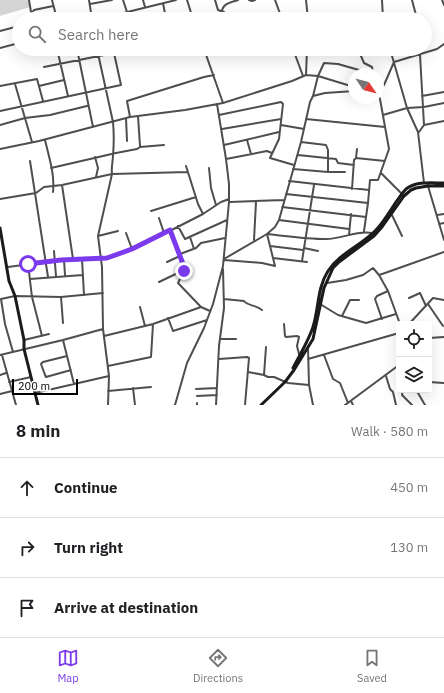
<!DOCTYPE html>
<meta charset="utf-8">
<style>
:root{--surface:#fff;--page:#f6f6f6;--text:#202124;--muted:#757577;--line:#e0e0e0;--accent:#7c3aed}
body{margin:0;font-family:"IBM Plex Sans",sans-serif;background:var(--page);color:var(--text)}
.controls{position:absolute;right:12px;bottom:12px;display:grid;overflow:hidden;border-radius:4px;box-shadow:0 4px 16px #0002}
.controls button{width:36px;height:36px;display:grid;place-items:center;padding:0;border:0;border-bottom:1px solid var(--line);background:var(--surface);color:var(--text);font:20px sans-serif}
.compass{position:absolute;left:348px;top:68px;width:36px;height:36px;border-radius:50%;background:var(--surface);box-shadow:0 4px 16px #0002;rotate:125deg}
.scale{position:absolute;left:12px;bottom:10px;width:66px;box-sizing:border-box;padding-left:4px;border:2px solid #000;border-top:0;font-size:11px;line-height:14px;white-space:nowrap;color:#000;-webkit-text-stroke:3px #fff;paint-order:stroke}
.stop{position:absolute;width:12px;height:12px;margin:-9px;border:3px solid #7c3aed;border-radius:50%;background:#fff}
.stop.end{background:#7c3aed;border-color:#fff;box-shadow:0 1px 4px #0008}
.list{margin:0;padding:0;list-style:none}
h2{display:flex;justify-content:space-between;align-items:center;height:52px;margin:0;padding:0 16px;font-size:17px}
h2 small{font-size:13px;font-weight:400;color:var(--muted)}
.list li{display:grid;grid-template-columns:26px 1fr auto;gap:12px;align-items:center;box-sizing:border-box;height:60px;padding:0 16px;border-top:1px solid var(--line)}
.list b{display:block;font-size:15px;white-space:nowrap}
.list em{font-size:13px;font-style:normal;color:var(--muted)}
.icon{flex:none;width:22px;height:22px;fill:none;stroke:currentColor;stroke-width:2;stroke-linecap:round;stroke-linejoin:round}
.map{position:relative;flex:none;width:444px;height:405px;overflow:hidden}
.search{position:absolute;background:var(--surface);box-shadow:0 4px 16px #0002;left:12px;right:12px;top:12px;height:44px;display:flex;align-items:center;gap:10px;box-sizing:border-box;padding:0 14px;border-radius:22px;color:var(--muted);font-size:15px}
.sheet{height:232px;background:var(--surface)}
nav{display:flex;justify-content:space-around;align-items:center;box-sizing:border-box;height:56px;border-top:1px solid var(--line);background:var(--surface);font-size:11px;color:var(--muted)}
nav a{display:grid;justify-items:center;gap:2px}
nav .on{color:var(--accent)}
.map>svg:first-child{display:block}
.green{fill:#d5d5d5}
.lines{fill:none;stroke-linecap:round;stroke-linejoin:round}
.street{stroke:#4e4e4e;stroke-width:2}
.secondary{stroke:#1b1b1b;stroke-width:3}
.route{stroke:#7c3aed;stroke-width:5}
</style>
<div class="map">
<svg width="444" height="405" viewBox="0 0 444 405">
<rect width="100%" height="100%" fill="#fff"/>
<path class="green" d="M0 0H29L30 7 0 16Z"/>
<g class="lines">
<path class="street" d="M29 0 31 12
M52 0 57 19
M89 0 92 19
M123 0 127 12
M143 0 145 7
M187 0 193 19
M215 0 218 10 224 12 226 19
M249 0 252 1 255 0
M275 0 282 19
M306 0 308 19
M382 0 383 19
M412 0 417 19
M442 0 444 5
M163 3 166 19
M90 4 112 0
M222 11C223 3 232 2 238 0
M31 19 30 15 34 10 53 6
M99 19 176 0
M308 19 382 13
M0 31 19 26
M0 48 19 43
M57 49 68 96
M77 49 93 127
M97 49 113 122C114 133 114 144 113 155 113 162 111 167 112 174L98 236 102 267 103 329 109 376 108 405
M204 49 223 103
M293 49 303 76
M358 49 364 63 372 67 373 74
M390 49 407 108 418 132 424 183
M36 50 40 49
M420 55 424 125
M44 67 114 53
M306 75 318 76 354 87
M15 84 32 142
M0 86 37 79 43 101
M39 86 64 80
M378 90 384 85 394 62 437 49 444 44
M313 96 318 76 324 63 338 64 373 74
M422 96 444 92
M217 104 226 159 267 151 272 153
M0 111 121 85 114 53 126 49
M219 115 281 102 283 104 279 139 270 158 294 165
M383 115 407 108 424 107 444 103
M138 116 140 146
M130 117 127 101 204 77 214 75
M126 118 127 141
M306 119 385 127
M0 125 25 118 50 115 87 106
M281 125 304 129
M222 129 281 119
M419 132 424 125 444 121
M45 140C49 157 55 175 53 192
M247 140 251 154
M301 142 326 145 328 150V172
M224 145 279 132
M0 149 39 141 130 117 185 110 223 103 292 81 306 75 307 49
M357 149 356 158 385 161
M298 155 336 159 338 163 354 165
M95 157 98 168 96 177
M30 161 48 277
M186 166 198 204 203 214
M51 168 116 153 137 149 140 147 164 145
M209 168 211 188 216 205
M293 169 328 172H345
M381 173 402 194
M289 181 369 190
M62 185 73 259
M428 186 444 240
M352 189 354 160 356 158
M286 194 368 203 370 180H378L389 149 380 99 378 94
M0 199 36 193 44 187 62 185 112 174 188 172
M230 202 284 200
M282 207 366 217 364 231
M151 211 196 197
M391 213 402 236
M437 215 444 214
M366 217 368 203
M159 218 164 233
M279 220 349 229
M439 224 444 223
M178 226 185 239 227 220
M170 230 184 268V271L178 283 201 307 210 311
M126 233 132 249
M349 235 351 214
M98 236 118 231
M190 237 194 249
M254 240 256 202
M270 246 303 250
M304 248 318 251
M54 251 56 276
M180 254 196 248 201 243 225 238
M273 258 307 262
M82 259 84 295
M224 259 267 234 275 227 279 220 301 142 310 102 313 96 325 93 354 91
M64 260 65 275
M224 260 262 263 275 266 267 234C286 236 307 239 326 239 342 239 357 230 372 233
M302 261 314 185
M167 262 180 256
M28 264 32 297 42 336
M8 267 61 260 107 258 154 239 203 214 221 202 229 199
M379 275 388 291 400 324
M30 279 83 275
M159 282 182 271H184
M327 283 346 280 363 275 373 268 379 275 385 273 444 252
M61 297 63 323
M409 298 420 293 426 306
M224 299 244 301C248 306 256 305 262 310
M320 304 338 315 366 323 396 314
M428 304 443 326
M140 307 145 326
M342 316 350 300H359
M168 318 173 331 207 320
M382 319 375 299 377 296 388 291
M284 324 285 336 286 337 297 336 299 337 297 346 299 354
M409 324 433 298 444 300
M104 336 153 324 201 307
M429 338 444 337
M221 339H236
M24 340 49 334
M63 340 74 384
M266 347 264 375 268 377H274L288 383 309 385
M308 348 309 385 313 405
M13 352 5 324 1 299 15 296 61 297 103 293
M0 355 63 340 103 329
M2 355 16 405
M324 355 333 379 340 383 348 403
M67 356 43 362 41 364 45 375 46 377 71 370
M219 359 247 357 249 358 245 405
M308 359 399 333
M108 366 151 357 153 324
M248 372 264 375
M0 375 6 373
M386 376 390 389 393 392 396 405
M9 382 31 377
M429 382 444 383
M133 388 135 405
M196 389 217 388
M403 390 402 395 412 405
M414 390 418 393 425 405
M108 391 151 387
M35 393 109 376
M0 394 12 391
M197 396 217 395
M351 401 353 405
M175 405 187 363 204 328 213 304 223 266 229 202V184L226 159
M197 405V403
M216 405 219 346 224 308 223 269
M345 405 399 365"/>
<path class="secondary" d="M0 228 9 281 15 296 24 340V349L38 405
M293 368C300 354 308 342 313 327 319 308 317 288 328 271 340 253 360 246 375 231 387 219 394 202 406 189 417 181 430 183 444 183
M261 405 285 382 294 370 313 339 324 288 333 268 339 262 374 236 382 227 404 196 411 190 416 188 428 186H444"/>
</g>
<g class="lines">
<path class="route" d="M28 264 61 260 107 258 132 249 170 230 183 264 184 271"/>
</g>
</svg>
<div class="controls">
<button><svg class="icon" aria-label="locate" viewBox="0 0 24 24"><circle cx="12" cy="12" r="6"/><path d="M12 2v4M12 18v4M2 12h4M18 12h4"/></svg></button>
<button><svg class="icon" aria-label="layers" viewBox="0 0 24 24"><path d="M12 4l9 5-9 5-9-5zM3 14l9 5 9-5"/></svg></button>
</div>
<svg class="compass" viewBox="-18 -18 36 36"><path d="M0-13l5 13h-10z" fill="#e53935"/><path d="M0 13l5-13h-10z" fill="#757577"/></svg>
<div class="scale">200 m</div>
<div class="stop" style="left:28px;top:264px"></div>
<div class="stop end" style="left:184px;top:271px"></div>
<div class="search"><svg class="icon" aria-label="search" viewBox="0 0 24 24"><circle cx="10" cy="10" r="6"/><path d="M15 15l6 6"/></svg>Search here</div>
</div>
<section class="sheet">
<h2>8 min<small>Walk · 580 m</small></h2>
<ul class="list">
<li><svg class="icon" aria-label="ahead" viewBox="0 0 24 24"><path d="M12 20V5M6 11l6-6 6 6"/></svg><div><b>Continue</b></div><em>450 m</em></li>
<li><svg class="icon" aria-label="right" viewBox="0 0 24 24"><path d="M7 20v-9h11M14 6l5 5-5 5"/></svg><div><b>Turn right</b></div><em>130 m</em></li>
<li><svg class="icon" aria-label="arrive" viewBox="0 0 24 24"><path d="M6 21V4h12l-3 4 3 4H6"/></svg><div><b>Arrive at destination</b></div></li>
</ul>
</section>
<nav>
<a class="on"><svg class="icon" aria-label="map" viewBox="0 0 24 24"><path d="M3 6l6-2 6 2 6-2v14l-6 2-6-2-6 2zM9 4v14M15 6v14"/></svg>Map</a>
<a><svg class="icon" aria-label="directions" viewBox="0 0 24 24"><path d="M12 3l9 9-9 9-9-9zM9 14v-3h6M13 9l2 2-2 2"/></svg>Directions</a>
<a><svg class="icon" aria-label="saved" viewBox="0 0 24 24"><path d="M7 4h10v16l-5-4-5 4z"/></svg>Saved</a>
</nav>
